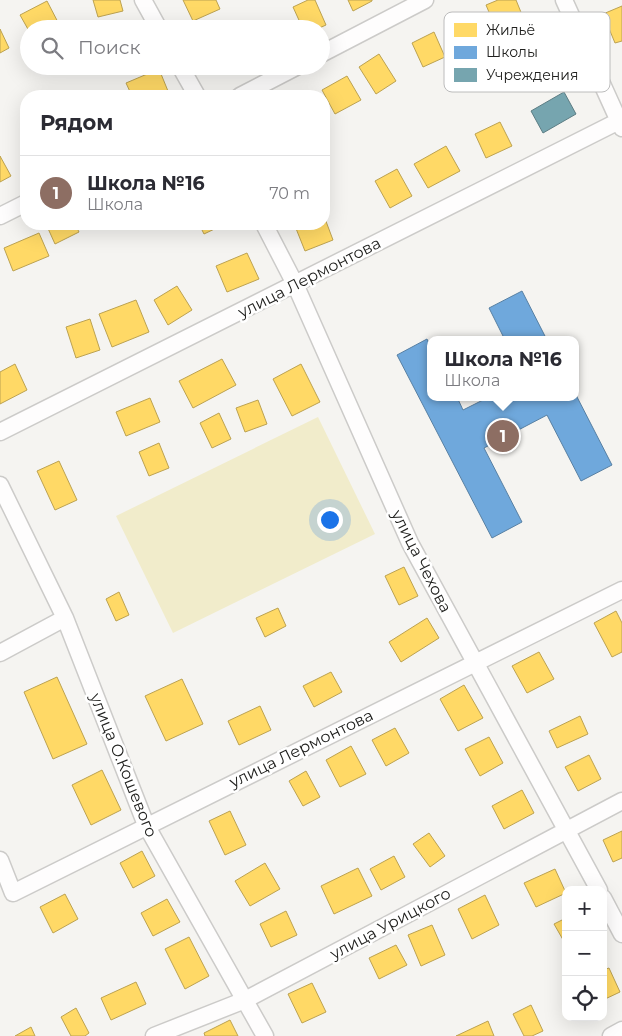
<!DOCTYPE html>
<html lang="ru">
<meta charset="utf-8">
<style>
:root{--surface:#fff;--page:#f2f2f3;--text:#2b2b33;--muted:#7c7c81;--line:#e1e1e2;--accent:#ea580c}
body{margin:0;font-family:Montserrat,sans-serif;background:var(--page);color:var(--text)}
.controls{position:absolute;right:15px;bottom:15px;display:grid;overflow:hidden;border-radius:10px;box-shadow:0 5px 20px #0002}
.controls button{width:45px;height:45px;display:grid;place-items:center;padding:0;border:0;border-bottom:1px solid var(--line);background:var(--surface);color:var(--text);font:25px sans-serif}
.you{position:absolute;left:329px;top:519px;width:18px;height:18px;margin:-12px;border:4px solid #fff;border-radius:50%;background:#1a73e8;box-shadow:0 0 0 8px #1a73e833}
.badge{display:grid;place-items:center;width:32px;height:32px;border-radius:50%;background:var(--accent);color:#fff;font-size:16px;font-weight:700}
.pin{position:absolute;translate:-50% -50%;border:2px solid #fff;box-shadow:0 1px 5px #0006}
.popup{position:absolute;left:427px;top:336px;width:152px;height:65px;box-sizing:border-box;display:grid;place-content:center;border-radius:10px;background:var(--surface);filter:drop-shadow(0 1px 4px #0005);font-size:16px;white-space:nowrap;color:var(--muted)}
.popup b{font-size:19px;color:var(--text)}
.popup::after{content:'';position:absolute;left:50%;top:100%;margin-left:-10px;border:10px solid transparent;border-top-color:var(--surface)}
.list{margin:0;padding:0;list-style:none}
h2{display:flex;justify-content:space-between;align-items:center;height:65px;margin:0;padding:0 20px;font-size:21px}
h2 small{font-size:16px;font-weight:400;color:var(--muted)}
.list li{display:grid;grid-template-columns:32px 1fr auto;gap:15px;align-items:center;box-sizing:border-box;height:75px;padding:0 20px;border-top:1px solid var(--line)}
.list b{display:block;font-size:19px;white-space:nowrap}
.list p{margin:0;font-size:16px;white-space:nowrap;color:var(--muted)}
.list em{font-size:16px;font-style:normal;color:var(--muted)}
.icon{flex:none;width:28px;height:28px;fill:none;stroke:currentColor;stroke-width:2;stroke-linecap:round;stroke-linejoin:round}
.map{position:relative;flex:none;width:622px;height:1036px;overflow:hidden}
.search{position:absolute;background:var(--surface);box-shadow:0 5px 20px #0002;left:20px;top:20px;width:310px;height:55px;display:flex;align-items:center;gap:12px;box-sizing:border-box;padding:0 18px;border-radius:28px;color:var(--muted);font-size:19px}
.panel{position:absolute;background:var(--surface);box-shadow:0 5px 20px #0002;left:20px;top:90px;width:310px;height:140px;border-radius:20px}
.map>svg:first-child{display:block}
.green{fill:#f1eccb}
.homes{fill:#ffd966;stroke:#bca251}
.schools{fill:#6fa8dc;stroke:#5880a3}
.public{fill:#76a5af;stroke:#5c7d84}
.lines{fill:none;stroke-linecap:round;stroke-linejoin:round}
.minor-casing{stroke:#cccbc9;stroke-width:19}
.minor{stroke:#fefdfd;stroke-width:16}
.labels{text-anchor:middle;stroke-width:5;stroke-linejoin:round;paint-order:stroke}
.street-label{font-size:16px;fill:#21211f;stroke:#fff}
.key{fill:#fff;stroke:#bcbcbc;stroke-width:1}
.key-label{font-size:14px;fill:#21211f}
</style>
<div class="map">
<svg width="622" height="1036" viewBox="0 0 622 1036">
<rect width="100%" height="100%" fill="#f5f4f1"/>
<path class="green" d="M318 417 375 534 173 633 116 516Z"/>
<path class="homes" d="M93 0H120L123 11 98 17Z
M183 0H216L220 9 193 21Z
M308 0H315L326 25 317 29H303L293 7Z
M348 0H372V1L353 11Z
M498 0H516L529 32 502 43 486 5Z
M47 1 61 28 29 29V31L20 15Z
M622 6V41L615 43 603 14Z
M0 29 9 48 0 53Z
M434 32 445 57 423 67 412 43Z
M535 39 551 74 528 85 511 50Z
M379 54 396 81 376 94 359 67Z
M216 66H236L218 73Z
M159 69 170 96H132L126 83Z
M347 76 361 100 335 114 322 90Z
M500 122 512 146 486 158 475 134Z
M446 146 460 171 428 188 414 164Z
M0 156 11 176 0 182Z
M397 169 412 196 390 208 375 181Z
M324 216 333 240 305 251 295 226 324 224Z
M46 224H75L79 232 55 244Z
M199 224H225L204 234Z
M39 233 49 256 13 271 4 248Z
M247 253 259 279 227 292 216 266Z
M177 286 192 310 168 325 154 300Z
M136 300 149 332 112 347 99 314Z
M90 319 100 350 76 358 66 327Z
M222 359 236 385 193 408 179 381Z
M15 364 27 390 0 404V372Z
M301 364 320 402 292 416 273 379Z
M150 398 160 422 126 436 116 412Z
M258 400 267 424 245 432 236 408Z
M219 413 231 439 212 448 200 423Z
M159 443 169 468 149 476 139 452Z
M59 461 77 500 55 510 37 471Z
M404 567 418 596 399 605 385 576Z
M119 592 129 615 116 621 106 599Z
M278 608 286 626 265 637 256 618Z
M616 611 622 623V652L612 657 594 623Z
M427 618 439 638 401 662 389 642Z
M539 652 554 679 527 693 512 666Z
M331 672 342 692 314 707 303 686Z
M57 677 87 744 53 759 24 692Z
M182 679 203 724 166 741 145 696Z
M464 685 483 718 458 731 440 699Z
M260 706 271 730 239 745 228 721Z
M580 716 588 734 557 748 549 731Z
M395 728 409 753 386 766 372 740Z
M489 737 503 763 480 776 465 749Z
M351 746 366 774 340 787 326 760Z
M589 755 601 779 578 791 565 767Z
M102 770 121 810 91 825 72 785Z
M306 771 320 797 303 806 289 781Z
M522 790 534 813 504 829 492 806Z
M230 811 246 845 225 855 209 821Z
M622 831V858L613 862 603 840Z
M429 833 445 856 430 867 413 844Z
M142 851 155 876 133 888 120 863Z
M394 856 405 877 381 890 370 869Z
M265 863 280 889 250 906 235 881Z
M358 868 372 896 334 914 321 886Z
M555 869 566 893 536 907 524 883Z
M65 894 78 919 53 933 40 907Z
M485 895 499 925 472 939 458 909Z
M167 899 180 922 153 936 141 913Z
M286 911 297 935 271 947 260 924Z
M566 918V945L554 924Z
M432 925 445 955 421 966 408 935Z
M189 937 209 976 185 989 165 949Z
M396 945 407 965 379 979 369 958Z
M609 968 620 992 603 1000V970Z
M136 982 146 1004 111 1020 101 998Z
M312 983 326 1012 302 1023 288 994Z
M531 1005 543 1031 532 1036H524L513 1014Z
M76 1008 89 1033 85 1036H71L61 1017Z
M230 1020 238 1036H205L204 1033Z
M488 1021 494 1036H456Z
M31 1027 35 1036H15Z"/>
<path class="schools" d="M522 291 547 340H505L489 308Z
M427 339 430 346V397H457L463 410 489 397H576V395L612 465 581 481 547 415 484 448 522 522 492 538 397 355Z"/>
<path class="public" d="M564 92 576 114 543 133 531 111Z"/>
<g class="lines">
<g class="minor-casing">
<path id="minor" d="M143 0 159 29
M564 0 622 128
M321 54 425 0
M180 66 197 96
M240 96 298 66
M0 216 26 203
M264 224 295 284 410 543 599 890
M0 432 619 121
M0 485 65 618 146 825 265 1036
M0 653 65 618
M0 860 13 893 622 590
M603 898 622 934
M154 1036 245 1000 622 801
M611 1036 622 1030"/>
</g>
<use href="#minor" class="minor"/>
</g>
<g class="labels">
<g class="street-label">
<text transform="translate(309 277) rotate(-27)" y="6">улица Лермонтова</text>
<text transform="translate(422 561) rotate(63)" y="6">улица Чехова</text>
<text transform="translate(301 748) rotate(-26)" y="6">улица Лермонтова</text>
<text transform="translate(124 765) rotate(68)" y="6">улица О.Кошевого</text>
<text transform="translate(390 923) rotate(-28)" y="6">улица Урицкого</text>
</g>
</g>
<rect x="444" y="12" width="166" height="80" rx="8" class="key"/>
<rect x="454" y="23" width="23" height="14" fill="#ffd966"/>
<rect x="454" y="46" width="23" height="13" fill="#6fa8dc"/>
<rect x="454" y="68" width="23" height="14" fill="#76a5af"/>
<g class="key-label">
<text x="486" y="35">Жильё</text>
<text x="486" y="57">Школы</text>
<text x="486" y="80">Учреждения</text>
</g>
</svg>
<div class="controls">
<button>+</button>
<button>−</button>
<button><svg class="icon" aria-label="locate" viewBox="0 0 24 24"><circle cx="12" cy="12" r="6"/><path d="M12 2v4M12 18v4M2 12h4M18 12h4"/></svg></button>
</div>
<div class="you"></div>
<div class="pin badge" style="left:503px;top:436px;background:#8d6e63">1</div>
<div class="popup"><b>Школа №16</b>Школа</div>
<div class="search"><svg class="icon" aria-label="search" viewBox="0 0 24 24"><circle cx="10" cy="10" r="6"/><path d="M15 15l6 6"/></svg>Поиск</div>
<section class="panel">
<h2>Рядом<small></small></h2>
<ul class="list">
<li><span class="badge" style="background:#8d6e63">1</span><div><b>Школа №16</b><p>Школа</p></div><em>70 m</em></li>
</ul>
</section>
</div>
